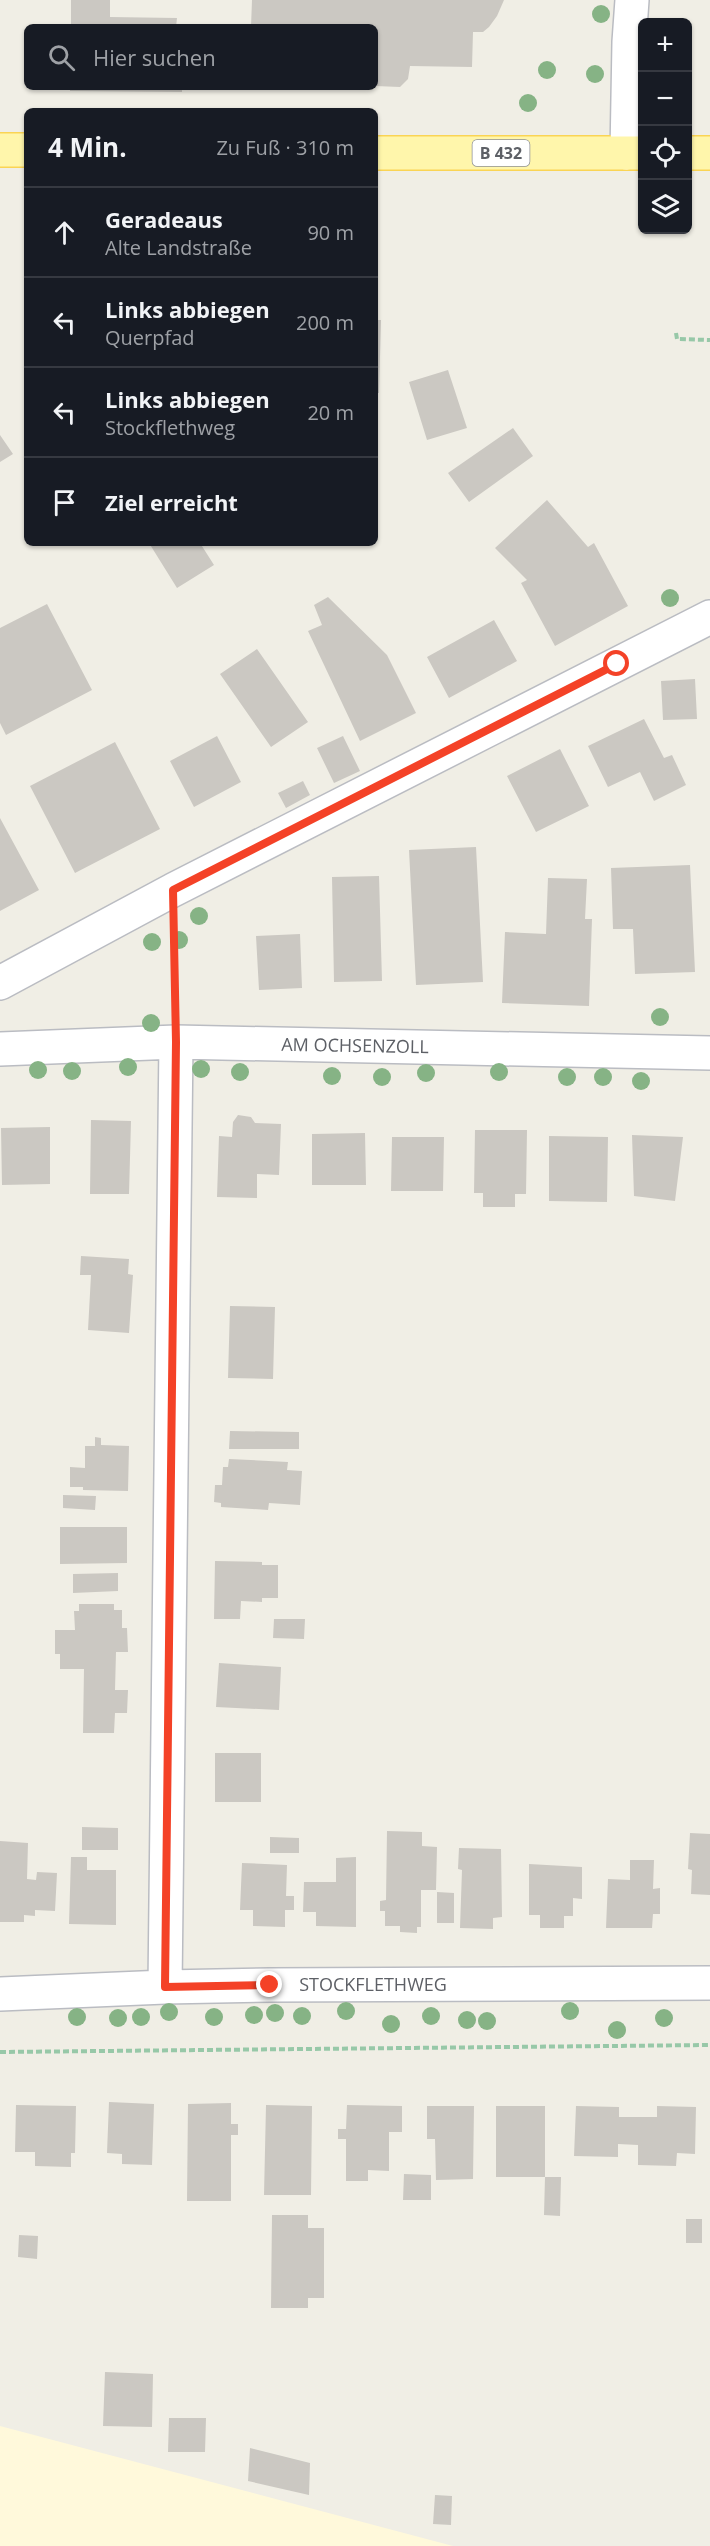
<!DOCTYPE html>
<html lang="de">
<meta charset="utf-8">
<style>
:root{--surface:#171b24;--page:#20242c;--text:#f1f3f6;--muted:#9ea1a6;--line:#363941}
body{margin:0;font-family:"Open Sans",sans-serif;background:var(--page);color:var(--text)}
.controls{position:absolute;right:18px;top:18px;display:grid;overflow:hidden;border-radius:9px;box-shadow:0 2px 4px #0004}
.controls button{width:54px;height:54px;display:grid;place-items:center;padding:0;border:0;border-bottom:2px solid var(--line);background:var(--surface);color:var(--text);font:30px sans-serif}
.stop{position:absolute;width:18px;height:18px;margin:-14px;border:4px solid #f44227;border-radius:50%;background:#fff}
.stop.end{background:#f44227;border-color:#fff;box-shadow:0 2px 6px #0008}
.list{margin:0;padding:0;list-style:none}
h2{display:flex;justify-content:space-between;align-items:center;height:78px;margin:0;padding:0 24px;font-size:26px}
h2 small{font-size:20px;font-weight:400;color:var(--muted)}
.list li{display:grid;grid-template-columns:39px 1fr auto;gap:18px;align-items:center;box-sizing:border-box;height:90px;padding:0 24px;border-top:2px solid var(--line)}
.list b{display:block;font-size:22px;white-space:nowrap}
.list p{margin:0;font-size:20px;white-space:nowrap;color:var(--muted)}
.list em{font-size:20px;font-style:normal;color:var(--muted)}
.icon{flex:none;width:33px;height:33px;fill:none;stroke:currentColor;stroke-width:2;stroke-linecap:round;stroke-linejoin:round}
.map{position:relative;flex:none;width:710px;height:2546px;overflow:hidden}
.search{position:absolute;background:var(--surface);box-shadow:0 2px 4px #0004;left:24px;top:24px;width:354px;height:66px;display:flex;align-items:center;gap:15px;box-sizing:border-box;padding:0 21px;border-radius:9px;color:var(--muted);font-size:22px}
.panel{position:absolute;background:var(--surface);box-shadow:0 2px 4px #0004;left:24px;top:108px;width:354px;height:438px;border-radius:9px}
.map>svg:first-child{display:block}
.commercial{fill:#fff9db}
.building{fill:#cbc8c2}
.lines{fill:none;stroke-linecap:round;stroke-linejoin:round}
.minor-casing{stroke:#babcc2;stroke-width:36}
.major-casing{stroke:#fad454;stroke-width:36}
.path{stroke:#97c8a8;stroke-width:4;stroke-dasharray:6 3;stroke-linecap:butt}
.minor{stroke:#fff;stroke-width:33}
.major{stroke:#fff6ab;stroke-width:33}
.tree{fill:#86b385}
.route{stroke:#f44227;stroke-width:8}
.labels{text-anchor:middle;stroke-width:4.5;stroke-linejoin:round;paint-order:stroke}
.shield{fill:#fff;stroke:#8e9094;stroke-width:1.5}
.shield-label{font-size:16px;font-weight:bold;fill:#5d6066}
.street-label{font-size:18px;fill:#5d6066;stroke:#fff}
</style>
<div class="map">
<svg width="710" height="2546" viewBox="0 0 710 2546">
<rect width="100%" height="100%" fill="#f0eee5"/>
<path class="commercial" d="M0 2426 453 2546H0Z"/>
<path class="building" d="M71 0H110V17L177 18 176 27H71Z
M252 0H504L497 16 489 27 483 32H473L472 67 410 66 408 79 400 87 375 86V27H251Z
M70 87H182V92L70 91Z
M375 320H381L379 393H375Z
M448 370 467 428 427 440 409 382Z
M513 428 533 456 469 502 448 473Z
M0 435 13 454 0 462Z
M547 500 588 547 594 543 628 606 555 646 521 583 527 580 495 548Z
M149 543H200L214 565 177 588Z
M328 597 387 655 416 713 360 741 308 631 322 625 314 605Z
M47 604 92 690 6 735 0 723V628Z
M494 620 517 661 449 698 427 657Z
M257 649 308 722 271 747 220 674Z
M695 679 697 719 663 720 661 681Z
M644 719 664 758 672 755 686 785 654 801 640 772 608 787 588 746Z
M217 736 241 782 194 807 170 761Z
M343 736 360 771 334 783 317 748Z
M115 742 160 829 75 873 30 786Z
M560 749 589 806 536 832 507 776Z
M303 781 310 795 286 808 278 793Z
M0 818 39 890 0 911Z
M476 847 483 982 416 985 409 850Z
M690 865 695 972 635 974 633 929H613L611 868Z
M379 876 382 981 334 982 332 877Z
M548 878 587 879 585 919H592L589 1006 502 1003 505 932 546 934Z
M300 934 302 988 259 990 256 936Z
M238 1115 251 1117 255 1123 281 1124 279 1175 257 1174V1198L217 1197 219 1136 232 1137 233 1122Z
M91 1120 131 1121 129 1194H90Z
M50 1127V1184L2 1185 1 1128Z
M475 1130H527L526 1194H515V1207H483V1193H474Z
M365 1133 366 1185H312V1134Z
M632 1135 683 1137 675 1201 634 1196Z
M549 1136 608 1137 607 1202 549 1201Z
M392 1137H444L443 1191H391Z
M81 1256 129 1259 128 1274 133 1275 129 1333 88 1330 91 1275H80Z
M230 1306 275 1307 273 1379 228 1378Z
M230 1431 299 1432V1449H229Z
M95 1437 101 1438V1445L129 1446 128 1491 83 1490V1487H70V1467L85 1468V1446H95Z
M229 1459 288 1462 287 1470 302 1471 300 1505 269 1503 268 1510 221 1507V1503L214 1502 215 1485H222L223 1467H228Z
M63 1495 96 1496 95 1510 63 1508Z
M60 1527H127V1563L60 1564Z
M215 1561 262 1562V1565H278V1598H262V1602L241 1601 240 1619H214Z
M118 1573V1591L73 1593V1574Z
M79 1604H114V1610H122V1628H127L128 1652H116L115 1690H128L127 1713H115L114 1733H83L84 1669H60V1654H55V1630H75L74 1611H79Z
M274 1619H305L304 1639 273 1638Z
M219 1663 281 1667 279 1710 216 1707Z
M215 1753H261V1802H215Z
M82 1827 118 1828V1850H82Z
M387 1831 422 1832V1846L437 1847 436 1890H421V1927H417V1933L400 1932V1926H385V1911H380V1901L386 1900Z
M690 1833 710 1834V1895L691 1894 692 1870 688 1869Z
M270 1837 299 1838V1853H270Z
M0 1841 28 1843 27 1879 36 1880 37 1872 57 1873 55 1911 35 1910V1916L24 1915V1922H0Z
M459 1848 501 1849 502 1917 493 1918V1929L460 1928 462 1870 458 1869Z
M71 1857H87V1870H116V1925L69 1924Z
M356 1857V1927L316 1926V1912H303L304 1882H336V1858Z
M630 1860H654L653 1889 660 1888V1914H653L652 1928H606L608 1879 630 1880Z
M242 1863 287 1865 286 1896H294V1910H285V1927L253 1926V1910H240Z
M529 1864 582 1867V1899L573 1898V1916H564V1928H540V1915H529Z
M437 1892 454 1893V1923H437Z
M109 2102 154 2104 152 2165 122 2164V2154L107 2153Z
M231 2103V2124H238V2135H231V2201H187L188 2104Z
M16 2105 76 2106 75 2153H71V2167L35 2166V2152H15Z
M266 2105 312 2106 311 2195H264Z
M347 2105 402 2106V2132H389V2171L368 2170V2181H346V2139H338V2129H346Z
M427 2106H474L473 2179 436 2180 435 2139H427Z
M496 2106H545V2177H496Z
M576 2106 619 2107V2117H657V2106L696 2107 695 2154 677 2153 676 2166 638 2165V2145L618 2144V2157L574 2156Z
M404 2174 431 2175V2200H403Z
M545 2177H561L560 2216 544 2215Z
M272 2215H308V2228H324V2298H308V2308H271Z
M686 2219H702V2243H686Z
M19 2235 38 2236 37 2259 18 2257Z
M105 2372 153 2374 152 2427 103 2426Z
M169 2418H206L205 2452H168Z
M250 2448 310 2463 309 2495 248 2481Z
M435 2495 452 2496 451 2525 433 2524Z"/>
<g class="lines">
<g class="minor-casing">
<path id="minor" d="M627 153 629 42 632 0
M0 983 173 890 710 617
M0 1049 176 1042 710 1053
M165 1987 176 1042
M0 1994 165 1987 270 1985 710 1983"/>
</g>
<g class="major-casing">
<path id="major" d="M0 150H27
M375 153H642
M688 153H710"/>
</g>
<path class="path" d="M676 333 677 339 710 340
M173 929 175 1009
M0 2052 710 2045"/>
<use href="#minor" class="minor"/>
<use href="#major" class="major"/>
</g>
<g class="tree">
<circle cx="601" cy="14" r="9"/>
<circle cx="547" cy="70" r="9"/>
<circle cx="595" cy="74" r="9"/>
<circle cx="528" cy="103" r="9"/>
<circle cx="670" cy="598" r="9"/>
<circle cx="199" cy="916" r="9"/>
<circle cx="179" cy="940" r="9"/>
<circle cx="152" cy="942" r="9"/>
<circle cx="660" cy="1017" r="9"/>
<circle cx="151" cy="1023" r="9"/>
<circle cx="128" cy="1067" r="9"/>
<circle cx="201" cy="1069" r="9"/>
<circle cx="38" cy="1070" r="9"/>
<circle cx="72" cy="1071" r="9"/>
<circle cx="240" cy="1072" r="9"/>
<circle cx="499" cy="1072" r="9"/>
<circle cx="426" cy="1073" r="9"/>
<circle cx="332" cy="1076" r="9"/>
<circle cx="382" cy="1077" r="9"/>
<circle cx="567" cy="1077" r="9"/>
<circle cx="603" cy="1077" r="9"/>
<circle cx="641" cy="1081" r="9"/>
<circle cx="346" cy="2011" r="9"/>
<circle cx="570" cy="2011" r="9"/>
<circle cx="169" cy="2012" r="9"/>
<circle cx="275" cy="2013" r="9"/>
<circle cx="254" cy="2015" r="9"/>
<circle cx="302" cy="2016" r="9"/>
<circle cx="431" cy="2016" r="9"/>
<circle cx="77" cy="2017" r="9"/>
<circle cx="141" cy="2017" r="9"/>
<circle cx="214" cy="2017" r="9"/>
<circle cx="118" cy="2018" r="9"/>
<circle cx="664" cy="2018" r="9"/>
<circle cx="467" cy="2020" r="9"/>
<circle cx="487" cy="2021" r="9"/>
<circle cx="391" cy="2024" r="9"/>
<circle cx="617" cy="2030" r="9"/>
</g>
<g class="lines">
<path class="route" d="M270 1985 165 1987 176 1042 173 890 617 664"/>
</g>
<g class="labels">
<rect class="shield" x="472.5" y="140" width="57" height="26" rx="4.5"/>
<g class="shield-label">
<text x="501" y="159">B 432</text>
</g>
<g class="street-label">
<text transform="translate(355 1046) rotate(1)" y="6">AM OCHSENZOLL</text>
<text x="373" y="1991">STOCKFLETHWEG</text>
</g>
</g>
</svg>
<div class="controls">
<button>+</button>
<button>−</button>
<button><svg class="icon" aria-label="locate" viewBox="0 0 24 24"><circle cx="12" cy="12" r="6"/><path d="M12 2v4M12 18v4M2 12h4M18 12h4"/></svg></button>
<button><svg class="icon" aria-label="layers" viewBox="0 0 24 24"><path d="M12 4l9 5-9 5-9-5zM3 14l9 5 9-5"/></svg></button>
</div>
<div class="stop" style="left:617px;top:664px"></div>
<div class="stop end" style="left:270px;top:1985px"></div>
<div class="search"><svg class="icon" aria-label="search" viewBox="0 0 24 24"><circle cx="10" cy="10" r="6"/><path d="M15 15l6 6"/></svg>Hier suchen</div>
<section class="panel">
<h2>4 Min.<small>Zu Fuß · 310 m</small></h2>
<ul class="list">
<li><svg class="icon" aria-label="ahead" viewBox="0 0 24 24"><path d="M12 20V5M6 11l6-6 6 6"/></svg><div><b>Geradeaus</b><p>Alte Landstraße</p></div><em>90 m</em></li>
<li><svg class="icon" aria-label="left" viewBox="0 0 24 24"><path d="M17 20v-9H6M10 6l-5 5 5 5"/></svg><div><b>Links abbiegen</b><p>Querpfad</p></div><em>200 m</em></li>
<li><svg class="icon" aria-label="left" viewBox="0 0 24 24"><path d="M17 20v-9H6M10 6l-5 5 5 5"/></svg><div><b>Links abbiegen</b><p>Stockflethweg</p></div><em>20 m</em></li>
<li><svg class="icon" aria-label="arrive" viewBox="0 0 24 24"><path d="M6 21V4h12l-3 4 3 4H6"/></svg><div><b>Ziel erreicht</b></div></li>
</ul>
</section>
</div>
